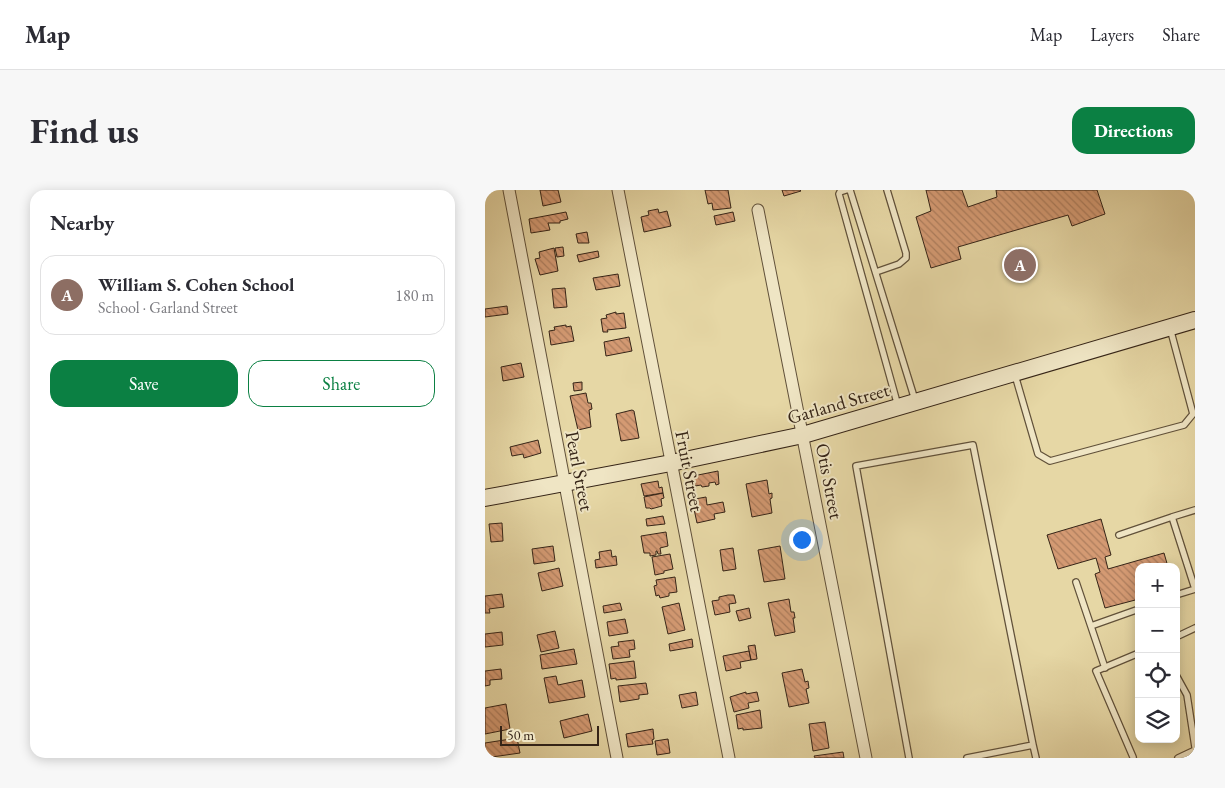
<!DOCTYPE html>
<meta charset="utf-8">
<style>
:root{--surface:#fff;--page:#f7f7f7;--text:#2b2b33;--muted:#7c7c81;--line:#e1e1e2;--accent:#0b8043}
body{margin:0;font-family:"EB Garamond",serif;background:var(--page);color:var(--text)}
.controls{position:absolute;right:15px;bottom:15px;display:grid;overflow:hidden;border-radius:10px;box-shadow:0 2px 12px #0003}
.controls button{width:45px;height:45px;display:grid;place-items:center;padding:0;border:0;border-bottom:1px solid var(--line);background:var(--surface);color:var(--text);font:25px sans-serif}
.scale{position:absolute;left:15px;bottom:12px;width:99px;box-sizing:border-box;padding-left:5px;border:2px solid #352417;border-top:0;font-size:14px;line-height:18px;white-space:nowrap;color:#352417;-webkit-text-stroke:4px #efe5c4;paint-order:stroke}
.you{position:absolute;left:316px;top:349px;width:18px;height:18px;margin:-12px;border:4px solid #fff;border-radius:50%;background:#1a73e8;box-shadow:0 0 0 8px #1a73e833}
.badge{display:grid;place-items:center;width:32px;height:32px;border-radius:50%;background:var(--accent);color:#fff;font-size:16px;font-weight:700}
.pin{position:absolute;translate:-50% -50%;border:2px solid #fff;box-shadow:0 1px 5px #0006}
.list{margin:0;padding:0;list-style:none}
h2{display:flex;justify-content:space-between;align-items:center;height:65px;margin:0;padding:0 20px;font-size:21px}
h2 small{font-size:16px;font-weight:400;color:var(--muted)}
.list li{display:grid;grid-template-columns:32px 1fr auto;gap:15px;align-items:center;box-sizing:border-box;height:80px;margin:0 10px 10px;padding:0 10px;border:1px solid var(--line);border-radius:15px}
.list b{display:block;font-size:19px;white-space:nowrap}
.list p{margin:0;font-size:16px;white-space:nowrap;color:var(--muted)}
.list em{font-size:16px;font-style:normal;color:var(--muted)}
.actions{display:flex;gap:10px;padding:15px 20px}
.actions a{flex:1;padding:11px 0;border:1px solid var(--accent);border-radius:15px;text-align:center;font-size:18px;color:var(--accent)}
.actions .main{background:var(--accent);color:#fff}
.icon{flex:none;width:28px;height:28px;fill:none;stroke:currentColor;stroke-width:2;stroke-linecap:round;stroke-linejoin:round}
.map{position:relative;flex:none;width:710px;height:568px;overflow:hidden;border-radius:15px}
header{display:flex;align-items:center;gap:30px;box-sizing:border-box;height:70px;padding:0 25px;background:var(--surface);border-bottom:1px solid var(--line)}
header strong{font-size:24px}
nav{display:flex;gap:28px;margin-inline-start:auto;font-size:18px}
.intro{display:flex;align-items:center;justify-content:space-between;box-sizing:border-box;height:120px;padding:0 30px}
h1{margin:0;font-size:35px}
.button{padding:12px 22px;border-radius:15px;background:var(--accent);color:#fff;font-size:18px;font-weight:700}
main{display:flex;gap:30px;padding:0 30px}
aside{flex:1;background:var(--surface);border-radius:15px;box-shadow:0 2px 12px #0003}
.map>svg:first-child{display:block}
.building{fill:url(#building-back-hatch);stroke:#352417}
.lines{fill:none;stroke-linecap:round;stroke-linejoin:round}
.lane-casing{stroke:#61513a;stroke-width:8}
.street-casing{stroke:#61513a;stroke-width:13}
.secondary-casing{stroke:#352417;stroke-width:18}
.lane{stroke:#efe5c4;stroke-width:5.5}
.street{stroke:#efe5c4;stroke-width:11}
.secondary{stroke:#efe5c4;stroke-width:16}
.labels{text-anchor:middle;stroke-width:4;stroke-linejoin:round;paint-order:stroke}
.street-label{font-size:19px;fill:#352417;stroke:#efe5c4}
</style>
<header>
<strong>Map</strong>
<nav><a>Map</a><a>Layers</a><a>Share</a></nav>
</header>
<div class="intro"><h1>Find us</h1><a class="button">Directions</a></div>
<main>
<aside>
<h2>Nearby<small></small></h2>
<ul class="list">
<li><span class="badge" style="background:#8d6e63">A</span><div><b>William S. Cohen School</b><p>School · Garland Street</p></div><em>180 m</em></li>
</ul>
<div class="actions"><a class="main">Save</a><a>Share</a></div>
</aside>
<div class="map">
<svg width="710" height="568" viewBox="0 0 710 568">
<defs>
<pattern id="building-back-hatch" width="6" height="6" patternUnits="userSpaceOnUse" patternTransform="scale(1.25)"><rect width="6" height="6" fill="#d49a73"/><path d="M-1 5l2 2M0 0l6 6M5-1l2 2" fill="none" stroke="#ad7d5d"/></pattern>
</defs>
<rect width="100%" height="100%" fill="#e6d7a5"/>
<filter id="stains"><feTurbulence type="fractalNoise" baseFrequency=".004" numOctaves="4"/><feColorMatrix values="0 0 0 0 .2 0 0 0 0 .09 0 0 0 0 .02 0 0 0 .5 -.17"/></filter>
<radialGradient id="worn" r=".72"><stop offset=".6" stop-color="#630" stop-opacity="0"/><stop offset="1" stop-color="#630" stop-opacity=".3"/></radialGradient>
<path class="building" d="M55 0H73L76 12 58 16Z
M220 0H243L246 18 228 20 227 13 223 14Z
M297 0H315L316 1 299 6Z
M441 0H477L483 17 512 7 511 0H612L620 24 587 36 583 25 473 57 476 69 446 78 431 27 446 21Z
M173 19 174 23 182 21 186 36 159 42 156 27 164 25 163 21Z
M81 22 83 29 75 31V33H63L65 40 46 43 44 29Z
M248 22 250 31 231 35 229 26Z
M102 42 104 53H93L91 44Z
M78 57 79 66 72 67 70 58Z
M69 58 73 81 55 85 50 69 55 68 54 62Z
M113 61 114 67 94 72 92 65Z
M133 84 135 96 111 100 108 88Z
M80 98 82 117 69 118 67 99Z
M22 116 23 124 0 127V119Z
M131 122V124L139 123 141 138 122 140 123 142H118L116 129 122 128 121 125Z
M81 135V137L86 136 89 151 66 155 64 141 70 140 69 137Z
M144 147 147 161 121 166 119 152Z
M36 173 39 187 18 191 16 177Z
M97 192V200L89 201 88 193Z
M101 203 103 213H106L107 219 104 220 106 237 93 240 85 206Z
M147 220 149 221 154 248 136 251 131 224Z
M53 250 56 263 39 268 38 264 27 266 25 257Z
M233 281 234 294 231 295 230 292 224 293V296L217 297 216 295 210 296 208 286Z
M282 290 284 304 287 303V308L285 309 287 323 267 327 261 294Z
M173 291 174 298 177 297 178 303 159 306 156 294Z
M178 303 179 308 176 309 177 316 166 319 165 318H161L159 307Z
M221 307 222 315 238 312 240 322 229 324 230 329 212 333 209 319 212 318 210 309Z
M178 326 180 334 162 336 161 329Z
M616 329 626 365 620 367 623 379 679 363 683 377H654V409L620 418 610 384 615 382 611 368 573 379 562 345Z
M17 333 18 351 6 352 4 334Z
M181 342 183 356 175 358 176 364H173L172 361H171V365L165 366V363H159L156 346Z
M68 356 70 371 49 374 47 359Z
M295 356 300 389 279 392 273 360Z
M248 358 251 379 238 381 235 360Z
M126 360 127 367 131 366 132 375 111 378 110 370 115 369 114 362Z
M185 364 188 379 179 381V383L170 385 167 367Z
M74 378 78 396 57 401 53 383Z
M190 387 192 402 184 403V406L175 408 174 405 171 406 169 396 172 395 171 390Z
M17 404 19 417 4 419 5 423H0V406Z
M243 405H249L251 413 244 414 245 422 230 425 227 411 234 410V407Z
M304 409 306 422H309L310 428H308L310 442 290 446 283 413Z
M135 413 137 420 119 423 118 416Z
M194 413 200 440 183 444 177 417Z
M264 418 266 428 254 431 251 421Z
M140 429 143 443 124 446 122 432Z
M70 441 74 458 56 462 52 445Z
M17 442 18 455 0 457V444Z
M207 449 208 457 185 461 184 454Z
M149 450 150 459 144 460 145 467 128 469 126 457 134 456 133 452Z
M270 455 272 469 266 470 263 456Z
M89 459 92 474 57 479 55 465Z
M264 461 266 470 255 472 256 478 241 481 238 466Z
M149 471 151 488 131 490V488L126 489 124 474Z
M16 479 17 489 5 490V495L0 496V481Z
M317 479 320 492 323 491 324 498 321 499 324 513 304 517 297 483Z
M71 486 73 495 97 490 100 507 64 513 59 488Z
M161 493 163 504 154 505V509L135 512 133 496Z
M211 502 213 515 197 518 194 505Z
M261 502V504L272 502 274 511 263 513 264 518 249 522 245 507Z
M21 514 25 539 0 544V518Z
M275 520 277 538 258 540V538L253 539 251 525Z
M103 524 107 541 79 548 75 531Z
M340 532 344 558 328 561 324 534Z
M168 539 169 549 167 550 168 554 143 557 141 544Z
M32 548 35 563 0 568V553Z
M183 549 185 563 172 565 170 551Z
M358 562 359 568H330L329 566Z"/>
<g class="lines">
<g class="lane-casing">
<path id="lane" d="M361 0 355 2 354 4 413 216
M365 0 430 210
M391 82 414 74 421 68V63L402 0
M530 185 553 264 565 271 699 235 708 224 685 138
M687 327 710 320
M634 345 687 327 710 399 691 405
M591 392 620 478
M606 436 654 419
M691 447 710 438
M691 485 702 505 710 557
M648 567 611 481 654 463
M424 568 371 276 488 255 548 555
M482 568 548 555 551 568
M693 568 710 560"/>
</g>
<g class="street-casing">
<path id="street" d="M24 0 132 568
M133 0 244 568
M273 20 381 568"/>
</g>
<g class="secondary-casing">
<path id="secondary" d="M0 308 186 273 318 245 710 130"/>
</g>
<use href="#lane" class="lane"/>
<use href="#street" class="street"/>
<use href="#secondary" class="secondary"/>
</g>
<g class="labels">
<g class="street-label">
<text transform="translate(353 213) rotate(-16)" y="7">Garland Street</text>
<text transform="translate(95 281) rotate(79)" y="7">Pearl Street</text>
<text transform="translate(205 281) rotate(79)" y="7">Fruit Street</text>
<text transform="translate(345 291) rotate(79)" y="7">Otis Street</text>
</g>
</g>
<rect width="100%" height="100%" filter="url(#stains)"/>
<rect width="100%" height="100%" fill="url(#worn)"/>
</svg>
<div class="controls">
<button>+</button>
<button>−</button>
<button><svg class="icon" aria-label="locate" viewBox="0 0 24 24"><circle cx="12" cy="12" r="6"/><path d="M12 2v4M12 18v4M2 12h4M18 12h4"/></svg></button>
<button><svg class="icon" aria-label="layers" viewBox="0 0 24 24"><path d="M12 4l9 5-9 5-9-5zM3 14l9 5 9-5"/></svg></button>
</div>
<div class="scale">50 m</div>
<div class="you"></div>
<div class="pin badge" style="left:535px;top:75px;background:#8d6e63">A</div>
</div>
</main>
